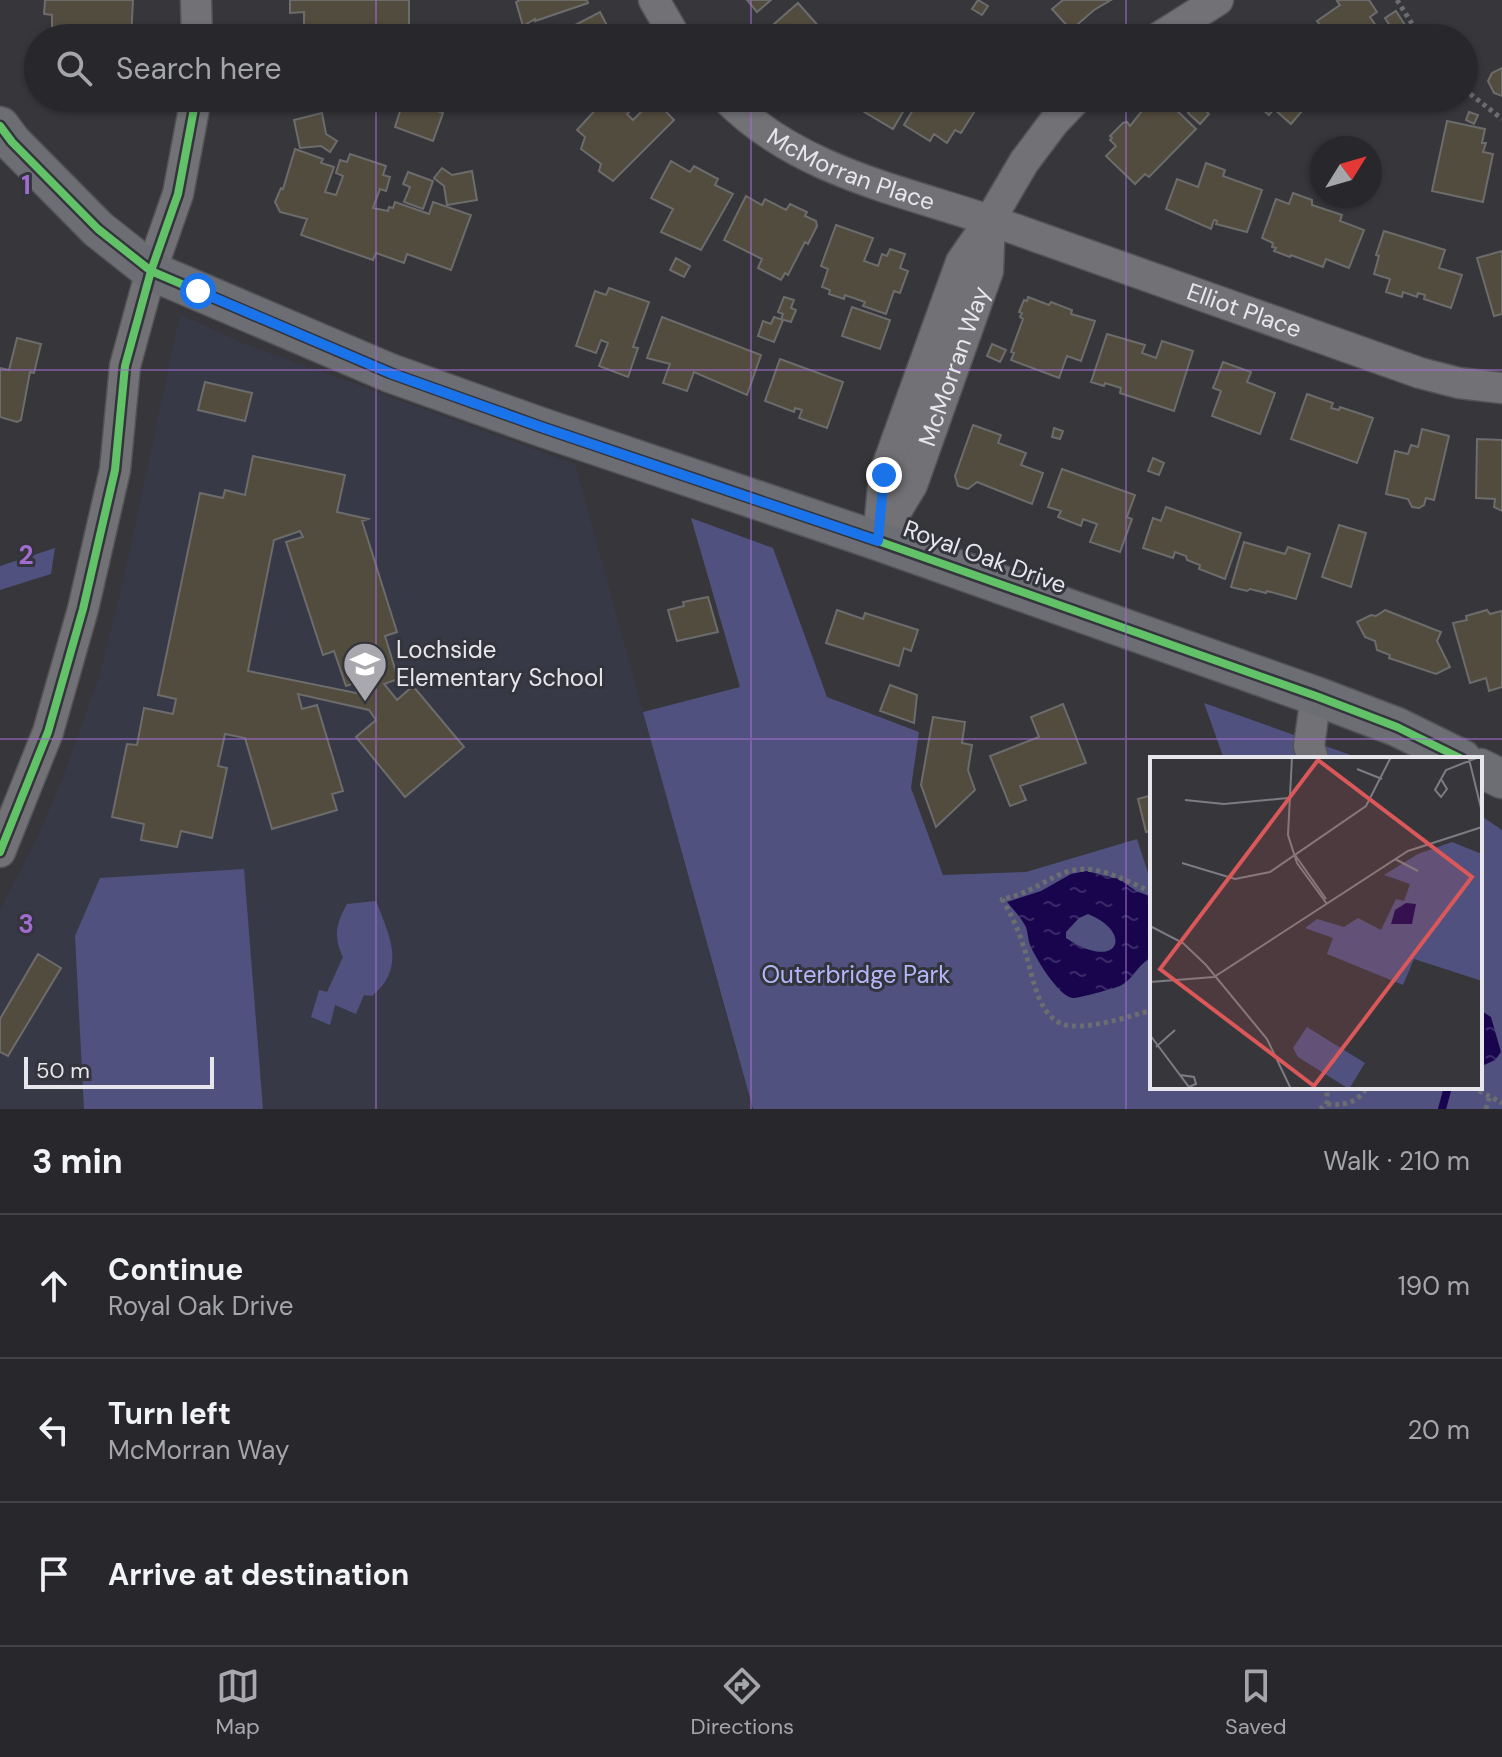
<!DOCTYPE html>
<meta charset="utf-8">
<style>
:root{--surface:#28282c;--page:#303034;--text:#f1f3f6;--muted:#a5a6a9;--line:#444448;--accent:#a8a8ae}
body{margin:0;font-family:"DM Sans",sans-serif;background:var(--page);color:var(--text)}
.compass{position:absolute;left:1310px;top:136px;width:72px;height:72px;border-radius:50%;background:var(--surface);box-shadow:0 2px 6px #0004;rotate:53deg}
.scale{position:absolute;left:24px;bottom:20px;width:190px;box-sizing:border-box;padding-left:8px;border:4px solid #e6e6ec;border-top:0;font-size:22px;line-height:28px;white-space:nowrap;color:#e6e6ec;-webkit-text-stroke:6px #34343d;paint-order:stroke}
.stop{position:absolute;width:24px;height:24px;margin:-18px;border:6px solid #1a73e8;border-radius:50%;background:#fff}
.stop.end{background:#1a73e8;border-color:#fff;box-shadow:0 2px 8px #0008}
.list{margin:0;padding:0;list-style:none}
h2{display:flex;justify-content:space-between;align-items:center;height:104px;margin:0;padding:0 32px;font-size:34px}
h2 small{font-size:26px;font-weight:400;color:var(--muted)}
.list li{display:grid;grid-template-columns:52px 1fr auto;gap:24px;align-items:center;box-sizing:border-box;height:144px;padding:0 32px;border-top:2px solid var(--line)}
.list b{display:block;font-size:30px;white-space:nowrap}
.list p{margin:0;font-size:26px;white-space:nowrap;color:var(--muted)}
.list em{font-size:26px;font-style:normal;color:var(--muted)}
.icon{flex:none;width:44px;height:44px;fill:none;stroke:currentColor;stroke-width:2;stroke-linecap:round;stroke-linejoin:round}
.map{position:relative;flex:none;width:1502px;height:1109px;overflow:hidden}
.search{position:absolute;background:var(--surface);box-shadow:0 2px 6px #0004;left:24px;right:24px;top:24px;height:88px;display:flex;align-items:center;gap:20px;box-sizing:border-box;padding:0 28px;border-radius:44px;color:var(--muted);font-size:30px}
.sheet{height:536px;background:var(--surface)}
nav{display:flex;justify-content:space-around;align-items:center;box-sizing:border-box;height:112px;border-top:2px solid var(--line);background:var(--surface);font-size:22px;color:var(--muted)}
nav a{display:grid;justify-items:center;gap:4px}
nav .on{color:var(--accent)}
.map>svg:first-child{display:block}
.built{fill:#383946}
.park{fill:#50517e}
.water{fill:url(#water-ripples);fill-rule:evenodd}
.lines{fill:none;stroke-linecap:round;stroke-linejoin:round}
.stream{stroke:#19054e;stroke-width:8}
.building{fill:#524c3e;stroke:#6d6c6c;stroke-width:2;fill-rule:evenodd}
.minor-casing{stroke:#535357;stroke-width:33}
.major-casing{stroke:#535357;stroke-width:41}
.path{stroke:#6c6d71;stroke-width:5;stroke-dasharray:4 4;stroke-linecap:butt}
.minor{stroke:#727276;stroke-width:30}
.major{stroke:#6d6d74;stroke-width:38}
.cycleway-casing{stroke:#34343d;stroke-width:13}
.cycleway{stroke:#61c268;stroke-width:8}
.route{stroke:#1a73e8;stroke-width:10}
.grid{fill:none;stroke:#a06dcf;stroke-width:2;stroke-opacity:0.55}
.labels{text-anchor:middle;stroke-width:6;stroke-linejoin:round;paint-order:stroke}
.street-label{font-size:24px;fill:#e6e6ec;stroke:#34343d}
.poi-label{font-size:24px;fill:#e6e6ec;stroke:#34343d;text-anchor:start}
.park-label{font-size:24px;fill:#b4b8fb;stroke:#34343d}
.inset-road{fill:none;stroke:#7c7c82;stroke-width:2}
.view{fill:#da5859;fill-opacity:0.15;stroke:#da5859;stroke-width:4}
.inset-edge{fill:none;stroke:#e6e6ec;stroke-width:4}
.grid-label{font-size:26px;text-anchor:middle;font-weight:bold;fill:#a06dcf;stroke:#34343d;stroke-width:6;stroke-linejoin:round;paint-order:stroke}
</style>
<div class="map">
<svg width="1502" height="1109" viewBox="0 0 1502 1109">
<defs>
<pattern id="water-ripples" width="26" height="14" patternUnits="userSpaceOnUse" patternTransform="scale(2)"><rect width="26" height="14" fill="#19054e"/><path d="M2 4q2-2 4 0t4 0M15 11q2-2 4 0t4 0" fill="none" stroke="#3a2968"/></pattern>
</defs>
<rect width="100%" height="100%" fill="#36363b"/>
<path class="built" d="M180 314 242 343 575 464 752 1109H0V910L35 842 61 783 100 674 124 577Z"/>
<path class="park" d="M691 518 773 548 827 697 919 732 911 788 943 875 1026 872 1137 839 1152 885V1087H1480V815L1502 830V1109H753L643 712 740 687Z
M55 548 51 574 0 590V566Z
M1204 703 1362 759H1224Z
M244 869 263 1109H84L75 936 100 878Z
M376 901C389 935 407 967 372 996L364 995 356 1014 335 1005 330 1025 311 1017 319 990 327 992 343 957C333 936 336 924 347 904Z"/>
<path class="water" d="M1086 871 1119 879 1136 891 1152 897V958C1138 963 1134 979 1120 986 1113 989 1076 999 1072 998 1058 995 1036 959 1030 945 1028 940 1028 933 1026 927 1021 918 1014 910 1007 902L1041 891 1071 874ZM1088 914C1135 933 1118 973 1066 938V932L1079 918Z
M1480 1010 1491 1017 1501 1052 1495 1060 1480 1067Z"/>
<g class="lines">
<path class="stream" d="M1442 1109 1448 1087"/>
</g>
<path class="building" d="M45 0H133L131 38H92V29L52 27V15L44 14Z
M290 0H409V38H370V31H357V35H340V31L304 32V12L290 13Z
M520 0H587L588 3 535 21V19L523 26 516 2Z
M747 0H771L757 12Z
M978 0 988 6 982 15 972 9Z
M1063 0H1111L1094 10 1071 30 1052 9Z
M1339 0H1369L1377 12 1370 17 1384 37 1330 38 1317 21 1340 5 1337 1Z
M798 3 829 38H758Z
M1396 11 1405 25 1394 32 1385 18Z
M600 12 613 37 610 38H550Z
M1280 30 1289 38H1273Z
M1502 68V96L1494 93 1488 81 1492 73Z
M610 98H621L632 109 627 114 633 120 654 99 674 120 613 181 599 171 601 164 581 149 585 137 577 130 599 106Z
M841 98H911L893 129Z
M920 98H976L981 101 961 133 955 130 947 143 934 134 930 141 904 125Z
M1152 98H1164L1196 129 1149 177 1145 174 1135 184 1106 156 1116 146 1110 140 1112 138 1110 136 1123 123 1127 122 1130 126Z
M1260 98H1313L1291 124 1274 109 1269 115 1256 104Z
M404 99 443 113 433 141 395 127Z
M1198 103 1209 114 1200 124 1188 113Z
M1469 112 1478 115 1474 124 1466 120Z
M322 113 326 134 337 141 330 152 321 146 300 148 294 120Z
M1447 121 1485 129 1482 143H1486L1483 152 1493 154 1483 202 1432 191Z
M295 149 323 159 321 163 334 167 325 192 336 195 343 176 336 173 340 160 347 162 350 154 386 166 383 175 390 177 386 191 380 189 373 208 388 211 389 207 393 208 395 202 429 214 433 202 471 215 451 270 407 254 404 263 376 253 373 260 301 235 307 219 280 212 275 202 281 188 283 189Z
M671 161 690 172 694 166 718 179 715 185 733 194 701 250 661 232 673 209 651 198Z
M1206 163 1225 170 1223 176 1262 190 1247 232 1216 224 1217 221 1214 220 1211 229 1166 209 1177 179 1198 187Z
M442 168 452 175 472 171 477 200 447 205 444 186 434 178Z
M408 172 433 181 423 209 404 202 410 187 403 184Z
M1293 193 1312 200V205L1342 215 1340 221 1364 230 1349 268 1326 259 1323 267 1291 255 1290 257 1274 251 1276 248 1272 247 1273 243 1262 238 1276 199 1289 204Z
M746 196 762 205 765 199 786 210 790 204 807 212 805 216 816 221 817 226 808 244 805 242 788 275 785 273 781 280 758 268 762 259 724 240Z
M836 225 873 238 864 261 878 266 882 254 887 256 890 249 905 254 900 268 908 271 900 293 894 291 886 314 863 306 865 302 845 295 844 299 829 294 830 290 822 287 828 269 821 266Z
M1384 231 1445 250 1439 268 1462 275 1451 308 1424 299 1425 295 1418 293 1417 297 1403 292 1402 297 1386 292 1390 279 1374 274 1379 256 1376 255Z
M1502 251V314L1494 316 1477 258Z
M676 258 690 266 684 277 670 270Z
M609 288 649 302 633 347 638 348 628 377 599 366 608 343 601 340 596 353 576 346 595 291 606 295Z
M784 297 794 300 791 308 796 310 791 322 781 319 783 314 778 312Z
M1028 297 1049 305 1051 302 1072 310 1071 314 1095 321 1081 361 1067 356 1059 378 1011 360 1014 353 1011 352 1023 319 1020 317 1022 313 1019 312 1024 300 1027 301Z
M852 307 890 320 880 349 842 336Z
M662 317 761 355 747 395 694 372 687 391 663 383 670 364 647 358Z
M774 317 783 320 774 342 758 336 763 321 771 324Z
M1107 334 1145 345 1142 353 1156 358 1162 341 1193 351 1174 411 1120 393 1121 388 1105 383 1104 386 1091 382Z
M17 338 41 344 34 373 30 372 21 420 17 422 0 417V368L9 370Z
M992 344 1006 350 1000 362 987 356Z
M780 359 843 382 827 428 799 418 802 410 795 408 794 412 765 401Z
M1223 362 1251 372 1247 382 1275 393 1260 434 1212 416 1221 391 1213 388Z
M205 382 252 393 245 421 198 410Z
M1307 394 1333 403 1331 408 1339 410 1340 407 1373 418 1357 463 1291 439Z
M973 425 1001 435 998 443 1026 453 1021 465 1043 473 1032 504 977 482 968 489 958 486 955 476Z
M1054 428 1063 431 1060 439 1052 437Z
M1422 429 1449 436 1434 500 1426 498 1424 505 1419 508 1412 507 1408 499 1386 494 1395 451 1408 454 1411 445 1418 447Z
M1477 439 1502 440V511L1494 507 1495 499 1476 498Z
M253 456 345 475 337 512 368 519 362 521 397 632 385 636 398 679 384 684 397 700 413 686 464 747 405 797 356 737 376 720 369 710 298 694 302 709 317 705 343 791 332 794 337 810 272 829 245 738 225 734 218 766 227 768 212 838 181 831 177 847 141 840 144 824 112 817 127 744 137 745 144 708 173 714 176 699 158 695 200 493 223 498 225 490 245 495ZM300 531 303 537 286 542 323 655 334 651 346 686 364 680 368 692 361 694 248 671 274 540Z
M1153 458 1164 463 1159 475 1148 471Z
M1062 469 1135 495 1127 517 1132 519 1120 552 1090 542 1097 524 1083 519 1081 526 1058 517 1061 511 1048 507Z
M1166 507 1241 533 1225 579 1199 569 1200 565 1187 560 1186 556 1175 552 1173 558 1143 548 1153 518 1161 521Z
M1339 525 1366 533 1351 587 1322 577Z
M1244 542 1285 554 1288 547 1310 554 1296 599 1267 591 1266 593 1250 589 1247 591 1231 587Z
M708 597 718 632 677 641 668 610 684 606 683 602Z
M837 610 863 619 865 613 918 630 911 651 904 648 899 666 826 643Z
M1385 610 1441 632 1437 641 1450 667 1436 674 1389 658 1390 655 1377 650 1375 641 1365 637 1357 622 1371 615 1376 616Z
M1487 610 1490 614 1501 611 1502 612V687L1489 691 1486 678 1470 683 1453 623 1467 620 1466 616Z
M890 685 917 695 914 723 880 711Z
M1063 704 1086 763 1020 786 1026 800 1010 806 990 756 1039 737 1031 717Z
M933 717 965 722 962 743 972 745 968 770 975 790 936 827 921 785Z
M1152 795V831L1146 832 1138 799Z
M38 954 61 968 8 1056 0 1052V1019Z"/>
<g class="lines">
<g class="minor-casing">
<g id="minor">
<path d="M196 0 197 38"/>
<path d="M654 0 676 38"/>
<path d="M1158 38 1218 0"/>
<path id="s1" d="M726 98C801 175 912 192 1009 227 1146 276 1283 324 1420 373L1459 383 1502 388"/>
<path id="s2" d="M883 533 912 485 988 271 990 220"/>
<path d="M878 541 884 475 961 262 990 220 1024 162 1054 122 1077 98"/>
<path d="M1313 759 1309 746 1316 696"/>
<path d="M0 852 48 732 83 609 115 470 125 366 151 271 178 194 196 98"/>
</g>
</g>
<g class="major-casing">
<path id="major" d="M0 126 12 142 98 229 151 271 390 373 541 427 878 541 1316 696 1397 727 1462 759
M1480 768 1502 779"/>
</g>
<path class="path" d="M1397 0 1421 38
M1464 89 1502 119
M1152 892C1123 880 1093 860 1061 874 1041 883 1025 895 1002 899 1011 914 1018 929 1023 945 1032 969 1035 1011 1060 1023 1080 1033 1131 1016 1152 1010
M1472 1087 1502 1103
M1327 1104C1345 1106 1357 1103 1367 1087
M1320 1109 1327 1104V1087
M1486 1109 1490 1095"/>
<use href="#minor" class="minor"/>
<use href="#major" class="major"/>
<g class="cycleway-casing">
<path id="cycleway" d="M0 126 12 142 98 229 151 271 390 373 541 427 878 541 1316 696 1397 727 1462 759
M0 852 48 732 83 609 115 470 125 366 151 271 178 194 196 98"/>
</g>
<use href="#cycleway" class="cycleway"/>
</g>
<g class="lines">
<path class="route" d="M198 291 390 373 541 427 878 541 884 475"/>
</g>
<path class="grid" d="M376 0V38M751 0V38M1126 0V38M376 98V1109M751 98V1109M1126 98V1109M0 370H1502M0 739H1502"/>
<defs>
<g id="school-pin" transform="scale(2.3)"><path d="M0 17L-7.5 6A9.5 9.5 0 1 1 7.5 6Z" fill="#a8a8ae" stroke="#34343d"/><path d="M0-5L7-2L0 1L-7-2ZM-4 1L0 2.5L4 1V4Q0 6-4 4Z" fill="#fff"/></g>
</defs>
<g fill-rule="evenodd">
<use href="#school-pin" x="365" y="664"/>
</g>
<g class="labels">
<g class="street-label">
<text dy="8" stroke="none"><textPath href="#s1" startOffset="146">McMorran Place</textPath></text>
<text dy="8" stroke="none"><textPath href="#s1" startOffset="564">Elliot Place</textPath></text>
<text dy="8" stroke="none"><textPath href="#s2" startOffset="182">McMorran Way</textPath></text>
<text transform="translate(985 557) rotate(20)" y="8">Royal Oak Drive</text>
</g>
<g class="poi-label">
<text x="396" y="658">Lochside<tspan x="396" dy="28">Elementary School</tspan></text>
</g>
<g class="park-label">
<text x="856" y="983">Outerbridge Park</text>
</g>
</g>
<g transform="translate(1150 757)">
<rect width="332" height="332" fill="#36363b"/>
<path d="M302 85 332 97V224L264 202 253 228 177 197 183 181 155 171 167 162 194 170 208 161 231 173 246 142 254 144 260 127 234 118 268 97ZM157 270 215 306 199 332 148 300 143 291Z" fill="#50517e"/>
<path d="M256 146 266 147 262 167H241L245 153Z" fill="#19054e"/>
<path class="inset-road" d="M142 0 138 78 147 106 177 147M319 2 332 55M207 12 232 22M291 22 297 32 291 40 285 33 296 13 329 0M35 43 74 47 138 41M145 98 176 142M245 102 268 114M32 106 85 122 120 115 216 49 241 0M0 169 33 186 56 208 117 282 141 332M0 225 64 220 258 94 332 70M0 278 39 330 46 327 44 320 30 318M6 290 25 273"/>
<path class="view" d="M168 3 322 120 164 329 10 212Z"/>
<rect width="332" height="332" class="inset-edge"/>
</g>
<g class="grid-label">
<text x="26" y="194">1</text>
<text x="26" y="564">2</text>
<text x="26" y="933">3</text>
</g>
</svg>
<svg class="compass" viewBox="-18 -18 36 36"><path d="M0-13l5 13h-10z" fill="#e53935"/><path d="M0 13l5-13h-10z" fill="#a5a6a9"/></svg>
<div class="scale">50 m</div>
<div class="stop" style="left:198px;top:291px"></div>
<div class="stop end" style="left:884px;top:475px"></div>
<div class="search"><svg class="icon" aria-label="search" viewBox="0 0 24 24"><circle cx="10" cy="10" r="6"/><path d="M15 15l6 6"/></svg>Search here</div>
</div>
<section class="sheet">
<h2>3 min<small>Walk · 210 m</small></h2>
<ul class="list">
<li><svg class="icon" aria-label="ahead" viewBox="0 0 24 24"><path d="M12 20V5M6 11l6-6 6 6"/></svg><div><b>Continue</b><p>Royal Oak Drive</p></div><em>190 m</em></li>
<li><svg class="icon" aria-label="left" viewBox="0 0 24 24"><path d="M17 20v-9H6M10 6l-5 5 5 5"/></svg><div><b>Turn left</b><p>McMorran Way</p></div><em>20 m</em></li>
<li><svg class="icon" aria-label="arrive" viewBox="0 0 24 24"><path d="M6 21V4h12l-3 4 3 4H6"/></svg><div><b>Arrive at destination</b></div></li>
</ul>
</section>
<nav>
<a class="on"><svg class="icon" aria-label="map" viewBox="0 0 24 24"><path d="M3 6l6-2 6 2 6-2v14l-6 2-6-2-6 2zM9 4v14M15 6v14"/></svg>Map</a>
<a><svg class="icon" aria-label="directions" viewBox="0 0 24 24"><path d="M12 3l9 9-9 9-9-9zM9 14v-3h6M13 9l2 2-2 2"/></svg>Directions</a>
<a><svg class="icon" aria-label="saved" viewBox="0 0 24 24"><path d="M7 4h10v16l-5-4-5 4z"/></svg>Saved</a>
</nav>
